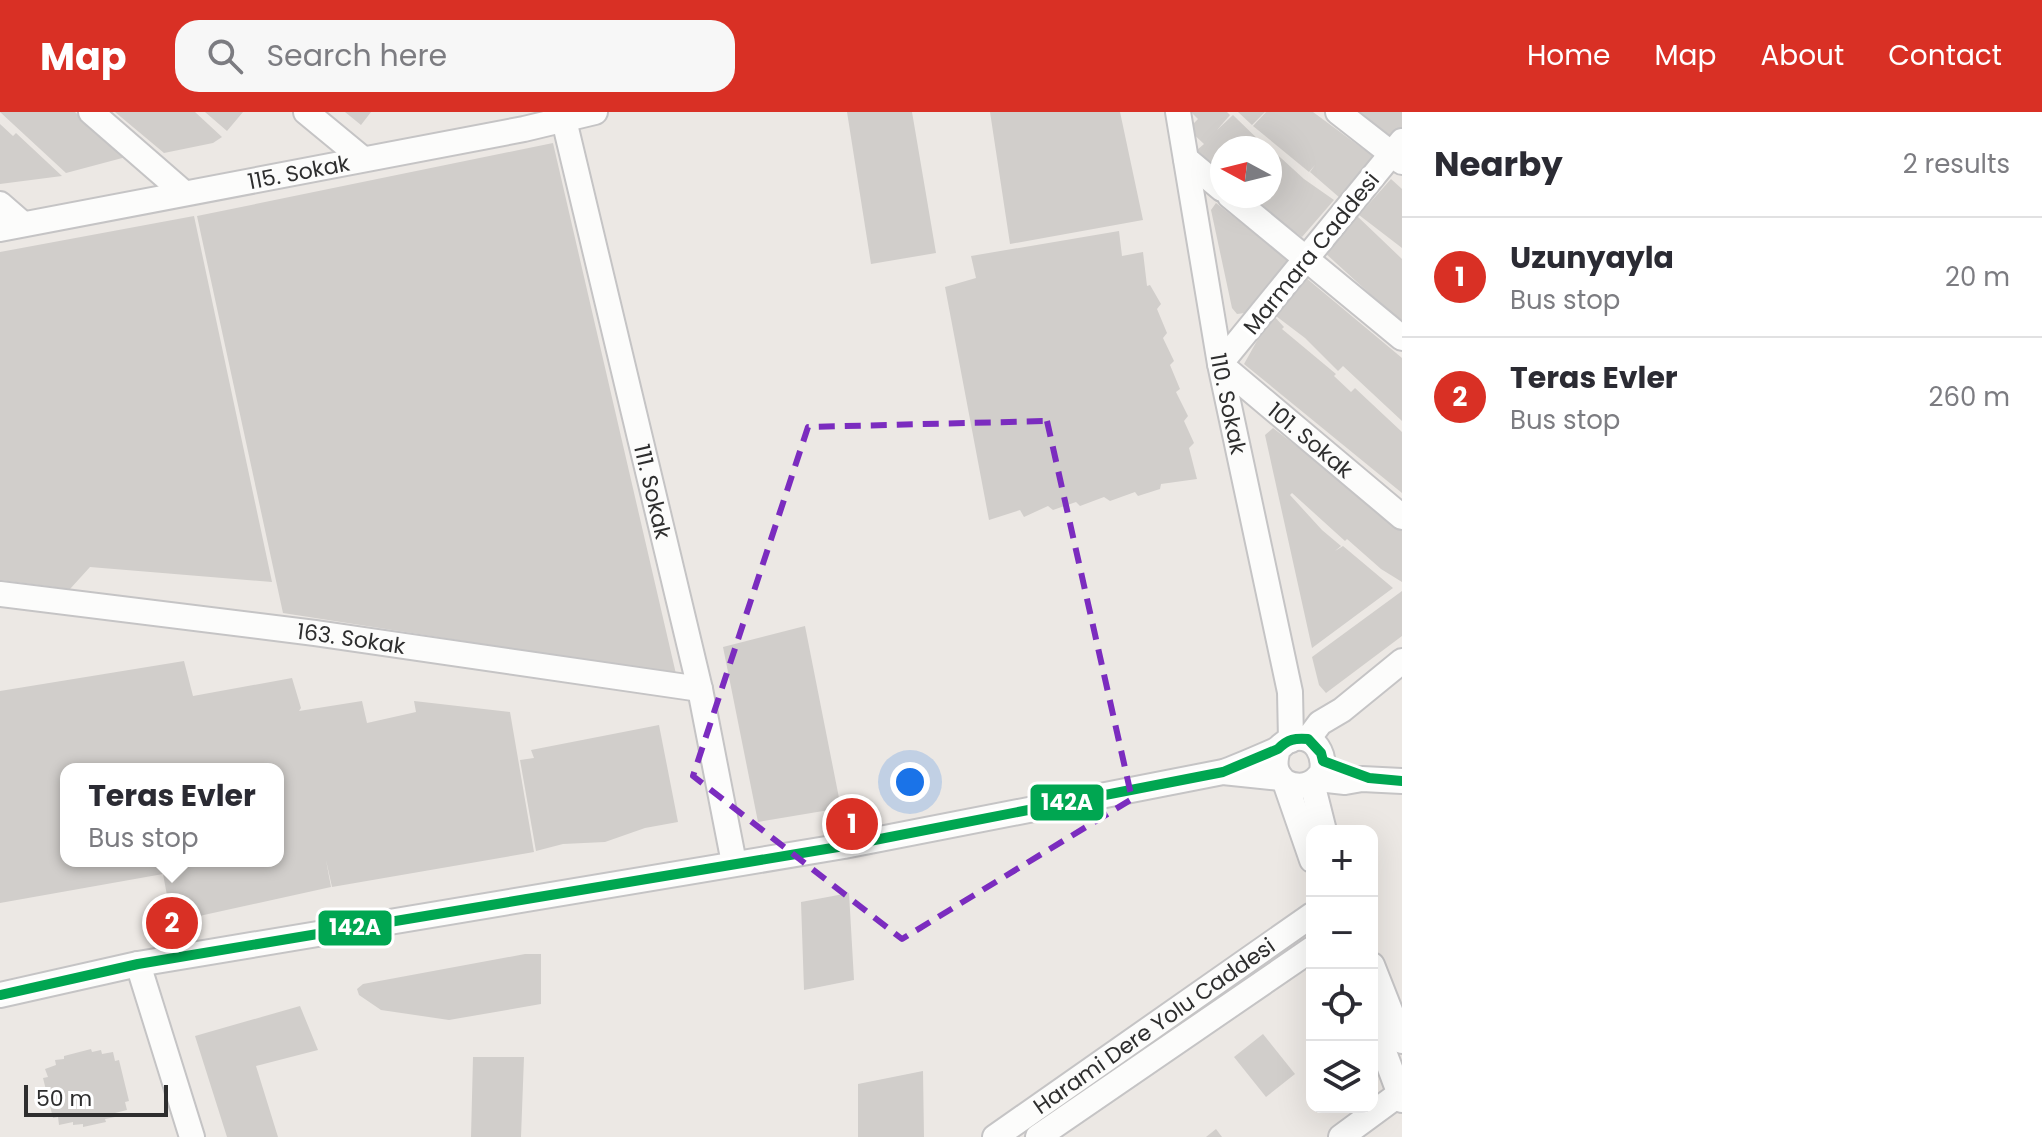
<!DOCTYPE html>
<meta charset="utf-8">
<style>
:root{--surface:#fff;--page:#f7f7f7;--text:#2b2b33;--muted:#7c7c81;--line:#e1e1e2;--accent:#d93025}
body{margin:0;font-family:Poppins,sans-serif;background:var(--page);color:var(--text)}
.controls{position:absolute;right:24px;bottom:24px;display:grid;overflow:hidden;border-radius:16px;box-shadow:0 8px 32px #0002}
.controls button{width:72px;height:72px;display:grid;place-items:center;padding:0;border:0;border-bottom:2px solid var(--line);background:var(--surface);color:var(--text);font:40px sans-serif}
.compass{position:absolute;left:1210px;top:24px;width:72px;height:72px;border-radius:50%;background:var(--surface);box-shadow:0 8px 32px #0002;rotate:277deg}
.scale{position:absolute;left:24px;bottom:20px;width:144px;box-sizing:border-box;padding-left:8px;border:4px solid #2e2e2e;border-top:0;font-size:22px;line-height:28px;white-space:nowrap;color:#2e2e2e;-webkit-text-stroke:6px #fff;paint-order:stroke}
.you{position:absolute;left:910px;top:670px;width:28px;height:28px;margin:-20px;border:6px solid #fff;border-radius:50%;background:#1a73e8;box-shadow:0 0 0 12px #1a73e833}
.badge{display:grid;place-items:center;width:52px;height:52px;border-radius:50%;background:var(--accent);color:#fff;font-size:26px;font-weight:700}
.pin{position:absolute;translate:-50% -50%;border:4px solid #fff;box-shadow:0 2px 8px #0006}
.popup{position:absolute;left:60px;top:651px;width:224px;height:104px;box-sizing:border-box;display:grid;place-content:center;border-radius:16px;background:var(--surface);filter:drop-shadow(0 2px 6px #0005);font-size:26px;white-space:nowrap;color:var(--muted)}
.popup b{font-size:30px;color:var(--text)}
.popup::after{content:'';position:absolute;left:50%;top:100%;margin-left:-16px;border:16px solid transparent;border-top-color:var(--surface)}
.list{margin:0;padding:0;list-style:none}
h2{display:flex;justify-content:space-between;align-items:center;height:104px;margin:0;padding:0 32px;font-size:34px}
h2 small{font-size:26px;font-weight:400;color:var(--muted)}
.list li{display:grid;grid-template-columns:52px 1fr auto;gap:24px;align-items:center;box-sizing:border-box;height:120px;padding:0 32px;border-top:2px solid var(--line)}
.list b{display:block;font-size:30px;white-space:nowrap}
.list p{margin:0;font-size:26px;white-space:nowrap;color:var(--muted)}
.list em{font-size:26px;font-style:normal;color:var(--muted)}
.icon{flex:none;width:44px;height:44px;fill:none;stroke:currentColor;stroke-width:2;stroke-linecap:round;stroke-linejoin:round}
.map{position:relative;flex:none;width:1402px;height:1025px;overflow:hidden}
header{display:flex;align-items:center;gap:48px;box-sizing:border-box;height:112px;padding:0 40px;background:var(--accent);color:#fff}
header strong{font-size:38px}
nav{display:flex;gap:44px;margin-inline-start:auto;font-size:28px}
.search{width:560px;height:72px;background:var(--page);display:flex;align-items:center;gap:20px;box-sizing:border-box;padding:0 28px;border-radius:24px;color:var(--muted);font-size:30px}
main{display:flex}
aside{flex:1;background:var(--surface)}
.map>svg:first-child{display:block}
.building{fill:#d1cecb;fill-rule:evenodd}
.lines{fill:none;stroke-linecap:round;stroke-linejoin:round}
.minor-casing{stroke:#c5c4c5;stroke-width:28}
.minor{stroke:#fcfcfb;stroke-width:24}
.bus-1-casing{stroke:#fff;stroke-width:16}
.bus-1{stroke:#00a651;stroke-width:10}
.marked{fill:none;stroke:#7b2cbf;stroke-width:6;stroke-dasharray:16 10;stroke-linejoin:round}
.labels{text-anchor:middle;stroke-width:8;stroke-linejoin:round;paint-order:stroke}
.street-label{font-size:22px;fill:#2e2e2e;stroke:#fff}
.line-badge{stroke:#fff;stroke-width:3}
.badge-label{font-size:22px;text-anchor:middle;font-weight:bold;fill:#fff}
</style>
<header>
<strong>Map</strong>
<div class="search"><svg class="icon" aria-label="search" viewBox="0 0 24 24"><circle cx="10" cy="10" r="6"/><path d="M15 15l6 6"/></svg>Search here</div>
<nav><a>Home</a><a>Map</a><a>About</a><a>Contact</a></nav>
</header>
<main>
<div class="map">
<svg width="1402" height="1025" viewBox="0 0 1402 1025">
<rect width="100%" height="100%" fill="#ece8e4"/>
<path class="building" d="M0 0H75L126 45 66 61Z
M115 0H195L222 25 213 31 164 41Z
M205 0H243L227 19Z
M345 0H371L361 13Z
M847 0H912L936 141 871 152Z
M990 0H1120L1143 108 1010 132Z
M1191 0H1227L1230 3 1217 18 1233 3 1267 36H1222V62L1197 38 1204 32 1188 17 1198 7Z
M1238 0H1265L1252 13Z
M1266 0H1313L1374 45 1340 86 1310 60 1315 53 1309 60 1253 14Z
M1352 0H1402V15L1389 30Z
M0 12 13 24 16 21 62 64 0 72Z
M553 31 676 562 283 501 197 104Z
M1270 36 1304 67 1334 88 1302 125 1245 84H1270Z
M1391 67 1402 77V136L1359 103Z
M1216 91 1290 149 1245 201 1237 202 1232 196 1211 98Z
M1356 103 1402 147V208L1391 201 1324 140Z
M194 104 272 470 90 455 70 477 0 468V140Z
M1119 119 1122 144 1143 140 1147 174 1150 173 1161 192 1157 197 1167 221 1163 226 1174 249 1170 253 1180 277 1176 280 1188 304 1184 309 1194 331 1189 336 1197 367 1161 372 1160 377 1138 384 1135 380 1110 389 1104 385 1080 394 1076 390 1053 398 1048 394 1024 405 1020 398 989 408 945 175 976 166 971 144Z
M1305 165 1402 246V309L1343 254 1338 259 1305 226 1272 201Z
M1272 202 1284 215 1282 217 1336 262 1334 264 1351 280 1355 276 1402 320V381L1244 252Z
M1273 316 1402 415V470L1381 457 1347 427 1345 429 1292 381 1290 383 1322 418 1341 434 1335 439 1343 434 1393 476 1312 536 1265 323Z
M1402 479V524L1326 581 1319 573 1312 545Z
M805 514 841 696 758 710 723 535Z
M184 549 193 584 292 566 301 596 299 599 362 589 367 611 416 600 414 589 510 600 534 740 332 775 326 748 331 775 172 810 163 762 0 791V579ZM66 657H278V749H66Z
M659 613 678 710 645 716 605 730 563 732 536 739 520 648 534 646 531 638Z
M849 781 854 868 804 878 801 790Z
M525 842H541V892L449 908 381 898 359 883 357 877 363 872Z
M300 894 318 938 256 954 278 1025H227L195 924Z
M1263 922 1295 962 1266 985 1234 945Z
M91 937 92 940 101 938 102 942 113 940 115 949 119 948 129 989 125 990 127 998 115 1001V1005L105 1007 106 1010 83 1015V1012L73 1013V1010L59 1013 58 1005 53 1006 43 966 48 965 45 957 56 953 55 948 64 947V944Z
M473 945H524L521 1025H471Z
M923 959 924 1025H858V972Z
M1216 1017 1222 1025H1206Z"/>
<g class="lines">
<g class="minor-casing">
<g id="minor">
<path d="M91 0 183 80"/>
<path d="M306 0 363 47"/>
<path id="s1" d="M1178 0 1220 252 1290 580 1291 628"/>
<path d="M1338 0 1402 50"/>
<path id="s2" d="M564 8 700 577 734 751"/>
<path id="s3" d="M1402 29 1220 252 1402 405"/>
<path d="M1186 47 1222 77"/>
<path d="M1230 84 1402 226"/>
<path d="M0 92 23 112"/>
<path id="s4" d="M0 117 524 17 595 0"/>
<path id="s5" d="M0 482 315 521 700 577"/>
<path d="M1308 627 1320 611 1342 598 1402 549"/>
<path d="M1226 659C1242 653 1258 646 1274 639 1281 636 1286 627 1295 626 1316 623 1325 643 1322 660 1313 674 1300 677 1285 670 1274 660 1274 651 1278 637"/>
<path d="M1318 667 1345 670 1362 667 1402 669"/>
<path d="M1285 670 1312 748"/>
<path d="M1312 671 1324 719"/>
<path d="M138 852 192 1025"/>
<path d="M1372 853 1402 929"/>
<path d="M0 883 138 852 844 734 1223 660 1281 666"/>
<path d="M1372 908 1402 988"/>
<path id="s6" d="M995 1025 1312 803"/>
<path d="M1038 1025 1312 837"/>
<path d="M1341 1025 1402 980"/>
</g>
</g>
<use href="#minor" class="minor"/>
<g class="bus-1-casing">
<path id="bus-1" d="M0 883 138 852 844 734 1223 660 1278 637C1288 627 1295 626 1308 627L1321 641 1323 649 1369 666 1402 669"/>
</g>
<use href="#bus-1" class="bus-1"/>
</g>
<path class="marked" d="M1047 309 1132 687 902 827 693 664 808 315Z"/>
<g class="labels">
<g class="street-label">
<text dy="8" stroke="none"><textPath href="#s4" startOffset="304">115. Sokak</textPath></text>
<text transform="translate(1311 141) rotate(-51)" y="8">Marmara Caddesi</text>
<text dy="8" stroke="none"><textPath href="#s1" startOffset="296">110. Sokak</textPath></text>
<text dy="8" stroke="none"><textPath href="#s3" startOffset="406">101. Sokak</textPath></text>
<text dy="8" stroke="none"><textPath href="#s2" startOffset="382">111. Sokak</textPath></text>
<text dy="8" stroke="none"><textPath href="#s5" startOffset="354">163. Sokak</textPath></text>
<text dy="8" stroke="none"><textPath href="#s6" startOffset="194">Harami Dere Yolu Caddesi</textPath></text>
</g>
</g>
<g class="line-badge">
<rect x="1029" y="671" width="76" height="39" rx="8" fill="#00a651"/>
<rect x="317" y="797" width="76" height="38" rx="8" fill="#00a651"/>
</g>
<g class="badge-label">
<text x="1067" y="698">142A</text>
<text x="355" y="823">142A</text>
</g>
</svg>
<div class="controls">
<button>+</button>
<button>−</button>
<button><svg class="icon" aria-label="locate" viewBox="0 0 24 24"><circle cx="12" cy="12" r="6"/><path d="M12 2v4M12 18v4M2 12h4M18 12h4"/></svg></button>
<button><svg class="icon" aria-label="layers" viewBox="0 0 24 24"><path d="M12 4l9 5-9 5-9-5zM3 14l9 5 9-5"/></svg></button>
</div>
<svg class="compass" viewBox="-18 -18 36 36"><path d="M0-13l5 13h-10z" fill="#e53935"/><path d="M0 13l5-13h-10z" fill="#7c7c81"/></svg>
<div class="scale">50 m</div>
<div class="you"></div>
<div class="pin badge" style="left:852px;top:712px">1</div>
<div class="pin badge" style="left:172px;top:811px">2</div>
<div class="popup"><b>Teras Evler</b>Bus stop</div>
</div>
<aside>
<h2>Nearby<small>2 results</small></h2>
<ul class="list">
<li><span class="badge">1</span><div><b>Uzunyayla</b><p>Bus stop</p></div><em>20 m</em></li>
<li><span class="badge">2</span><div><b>Teras Evler</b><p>Bus stop</p></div><em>260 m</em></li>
</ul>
</aside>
</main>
